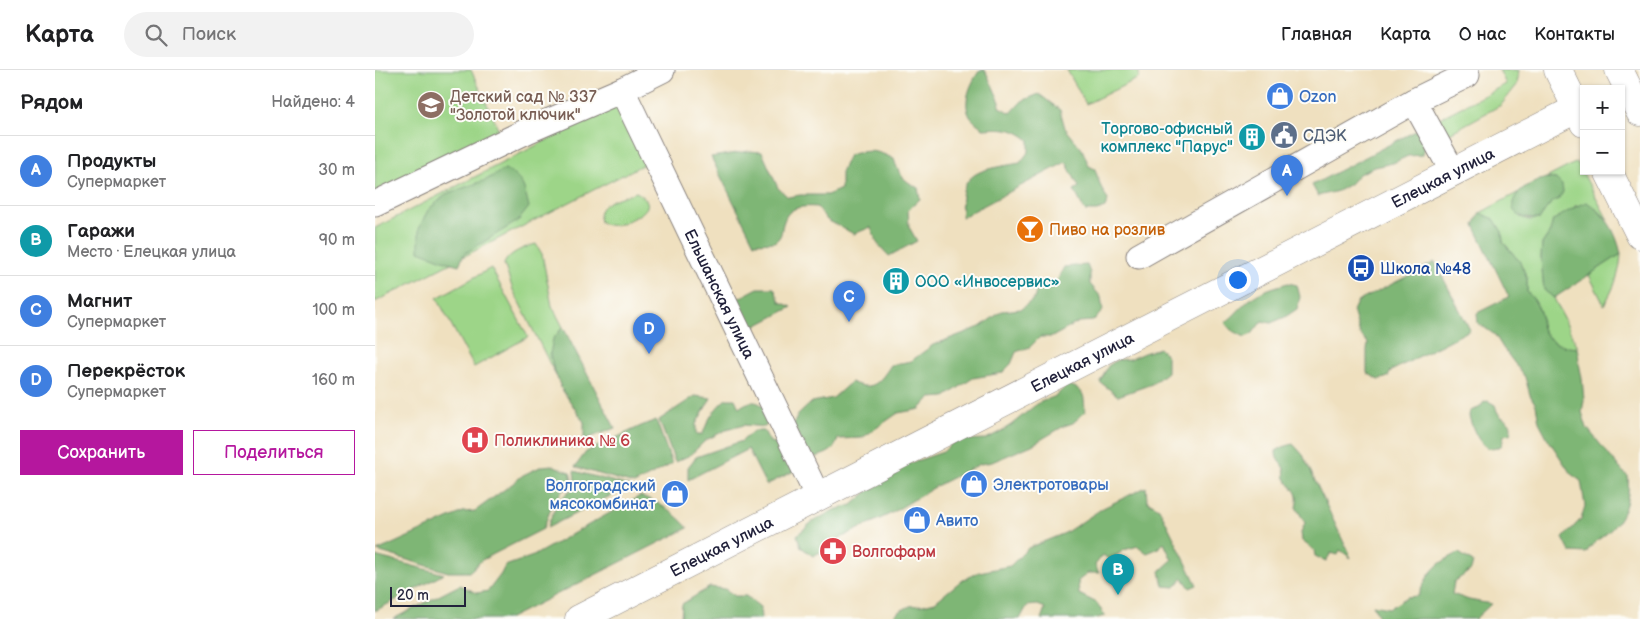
<!DOCTYPE html>
<html lang="ru">
<meta charset="utf-8">
<style>
:root{--surface:#fff;--page:#f2f2f2;--text:#202124;--muted:#757577;--line:#e0e0e0;--accent:#b5179e}
body{margin:0;font-family:"Balsamiq Sans",sans-serif;background:var(--page);color:var(--text)}
.controls{position:absolute;right:15px;top:15px;display:grid;overflow:hidden;border-radius:0px;box-shadow:0 1px 4px #0004}
.controls button{width:45px;height:45px;display:grid;place-items:center;padding:0;border:0;border-bottom:1px solid var(--line);background:var(--surface);color:var(--text);font:25px sans-serif}
.scale{position:absolute;left:15px;bottom:12px;width:76px;box-sizing:border-box;padding-left:5px;border:2px solid #22223b;border-top:0;font-size:14px;line-height:18px;white-space:nowrap;color:#22223b;-webkit-text-stroke:4px #fdfcf7;paint-order:stroke}
.you{position:absolute;left:862px;top:209px;width:18px;height:18px;margin:-12px;border:4px solid #fff;border-radius:50%;background:#1a73e8;box-shadow:0 0 0 8px #1a73e833}
.badge{display:grid;place-items:center;width:32px;height:32px;border-radius:50%;background:var(--accent);color:#fff;font-size:16px;font-weight:700}
.pin{position:absolute;translate:-50% -41px;filter:drop-shadow(0 1px 2px #0008)}
.pin::after{content:'';position:absolute;top:26px;width:18px;height:15px;background:inherit;clip-path:polygon(0 0,100% 0,50% 100%)}
.list{margin:0;padding:0;list-style:none}
h2{display:flex;justify-content:space-between;align-items:center;height:65px;margin:0;padding:0 20px;font-size:21px}
h2 small{font-size:16px;font-weight:400;color:var(--muted)}
.list li{display:grid;grid-template-columns:32px 1fr auto;gap:15px;align-items:center;box-sizing:border-box;height:70px;padding:0 20px;border-top:1px solid var(--line)}
.list b{display:block;font-size:19px;white-space:nowrap}
.list p{margin:0;font-size:16px;white-space:nowrap;color:var(--muted)}
.list em{font-size:16px;font-style:normal;color:var(--muted)}
.actions{display:flex;gap:10px;padding:15px 20px}
.actions a{flex:1;padding:11px 0;border:1px solid var(--accent);border-radius:0px;text-align:center;font-size:18px;color:var(--accent)}
.actions .main{background:var(--accent);color:#fff}
.icon{flex:none;width:28px;height:28px;fill:none;stroke:currentColor;stroke-width:2;stroke-linecap:round;stroke-linejoin:round}
.map{position:relative;flex:none;width:1265px;height:549px;overflow:hidden}
header{display:flex;align-items:center;gap:30px;box-sizing:border-box;height:70px;padding:0 25px;background:var(--surface);border-bottom:1px solid var(--line)}
header strong{font-size:24px}
nav{display:flex;gap:28px;margin-inline-start:auto;font-size:18px}
.search{width:350px;height:45px;background:var(--page);display:flex;align-items:center;gap:12px;box-sizing:border-box;padding:0 18px;border-radius:28px;color:var(--muted);font-size:19px}
main{display:flex}
aside{flex:1;background:var(--surface)}
.map>svg:first-child{display:block}
.green{fill:#9dd588;stroke:#607c62}
.forest{fill:#7eb674;stroke:#506c58}
.lines{fill:none;stroke-linecap:round;stroke-linejoin:round}
.street-casing{stroke:#88817d;stroke-width:27}
.primary-casing{stroke:#88817d;stroke-width:29}
.highway-casing{stroke:#88817d;stroke-width:29}
.street{stroke:#fff;stroke-width:25}
.primary{stroke:#fff;stroke-width:28}
.highway{stroke:#fff;stroke-width:28}
.labels{text-anchor:middle;stroke-width:4;stroke-linejoin:round;paint-order:stroke}
.education-label{font-size:16px;fill:#785e54;stroke:#fdfcf7;text-anchor:start}
.shop-label{font-size:16px;fill:#366cbe;stroke:#fdfcf7;text-anchor:start}
.culture-label{font-size:16px;fill:#0d838f;stroke:#fdfcf7;text-anchor:end}
.service-label{font-size:16px;fill:#4e5e75;stroke:#fdfcf7;text-anchor:start}
.street-label{font-size:16px;fill:#22223b;stroke:#fdfcf7}
.food-label{font-size:16px;fill:#c56008;stroke:#fdfcf7;text-anchor:start}
.transit-label{font-size:16px;fill:#164399;stroke:#fdfcf7;text-anchor:start}
.health-label{font-size:16px;fill:#be3a42;stroke:#fdfcf7;text-anchor:start}
</style>
<header>
<strong>Карта</strong>
<div class="search"><svg class="icon" aria-label="search" viewBox="0 0 24 24"><circle cx="10" cy="10" r="6"/><path d="M15 15l6 6"/></svg>Поиск</div>
<nav><a>Главная</a><a>Карта</a><a>О нас</a><a>Контакты</a></nav>
</header>
<main>
<aside>
<h2>Рядом<small>Найдено: 4</small></h2>
<ul class="list">
<li><span class="badge" style="background:#3f7fe0">A</span><div><b>Продукты</b><p>Супермаркет</p></div><em>30 m</em></li>
<li><span class="badge" style="background:#0f9aa8">B</span><div><b>Гаражи</b><p>Место · Елецкая улица</p></div><em>90 m</em></li>
<li><span class="badge" style="background:#3f7fe0">C</span><div><b>Магнит</b><p>Супермаркет</p></div><em>100 m</em></li>
<li><span class="badge" style="background:#3f7fe0">D</span><div><b>Перекрёсток</b><p>Супермаркет</p></div><em>160 m</em></li>
</ul>
<div class="actions"><a class="main">Сохранить</a><a>Поделиться</a></div>
</aside>
<div class="map">
<svg width="1265" height="549" viewBox="0 0 1265 549">
<rect width="100%" height="100%" fill="#fdfcf7"/>
<filter id="ink" filterUnits="userSpaceOnUse"><feTurbulence type="fractalNoise" baseFrequency=".02" numOctaves="2"/><feDisplacementMap in="SourceGraphic" scale="10" xChannelSelector="R" yChannelSelector="G"/><feConvolveMatrix kernelMatrix="1 2 1 2 8 2 1 2 1" color-interpolation-filters="sRGB"/></filter>
<filter id="wash" filterUnits="userSpaceOnUse"><feTurbulence type="fractalNoise" baseFrequency=".0096" numOctaves="4" result="noise"/><feDisplacementMap in="SourceGraphic" scale="20" xChannelSelector="R" yChannelSelector="G"/><feGaussianBlur stdDeviation="1.12" result="paint"/><feColorMatrix in="noise" values="0 0 0 0 0 0 0 0 0 0 0 0 0 0 0 0 0 1.4 0 .05"/><feComposite in="paint" operator="in"/></filter>
<g filter="url(#wash)">
<rect width="100%" height="100%" fill="#efe0bf"/>
<path class="green" d="M0 0H96L129 71 0 133Z
M692 0H764V8L711 34Z
M1124 0H1144L1142 15 1126 35 1073 64 1063 49 1131 14Z
M248 31 277 90 0 232V158Z
M1202 92 1233 150 1222 139 1201 135 1192 144 1178 150 1175 162 1167 174 1166 189 1169 220 1179 228 1203 278C1188 277 1173 273 1167 258 1165 254 1167 249 1166 246 1164 237 1159 228 1152 222V208L1145 192 1128 172 1127 162 1119 149 1105 143 1144 122 1138 133 1145 147 1154 150 1165 149 1169 141 1179 130 1181 109 1171 108Z
M261 122C277 130 276 139 260 147 254 150 248 154 241 155 235 156 231 155 225 152 219 131 246 128 261 122Z
M161 174 167 184 177 236 188 257 178 269V297L181 306 138 220 129 194C133 183 150 177 161 174Z
M1246 184C1245 203 1239 219 1229 235L1214 205Z
M116 198 153 267 99 297 62 228Z"/>
<path class="forest" d="M605 0H610L625 32 624 37 636 43 647 31 664 24 685 40 690 58 707 79 714 96 720 99 726 117 733 130 730 138 722 141H710L699 120 704 117 691 92 587 147C582 99 607 100 645 93L654 81V70C638 57 629 58 608 59 605 55 599 52 596 48 586 34 596 12 605 0Z
M1046 58 1051 69 1047 85 1033 86 1018 93 999 97 984 104 975 114 963 121 943 126 937 115Z
M374 81 387 82 403 118 413 127 425 125H452L466 119V102L474 85C495 79 501 80 519 89 524 105 528 110 543 118L545 129 533 140 534 157 542 171 514 186 502 173 496 157 479 164 452 150 442 137C428 136 414 136 409 151 405 161 409 164 400 172L379 173 336 87Z
M130 99C149 110 149 117 154 137L143 151 89 184 84 195 73 192 44 181V158L53 140 71 124 111 110Z
M1171 108 1181 109 1187 115 1188 122 1184 129C1175 132 1169 141 1165 149 1148 150 1128 143 1143 123 1150 115 1162 111 1171 108Z
M1212 132C1231 145 1241 161 1246 184L1179 228 1169 220 1166 189 1167 174 1175 162 1178 150C1190 144 1199 136 1212 132Z
M1105 143 1119 149 1127 162 1128 172 1145 192 1152 208V222C1159 228 1164 237 1166 246 1167 249 1165 254 1167 258 1173 273 1188 277 1203 278L1204 293 1207 308 1209 330 1207 342 1212 358 1248 402 1253 406C1255 429 1250 448 1231 464 1223 470 1217 474 1211 483L1195 482 1188 468 1206 449 1210 436 1206 411 1196 404 1173 369 1164 352 1161 335 1155 325 1150 307 1128 278 1120 265 1103 253 1102 243 1134 227 1099 155Z
M1060 192 1095 260 1016 301 1013 307 1004 310 992 303V280L993 273 985 264 978 241 982 232Z
M712 195 715 203V214L726 227 728 241 718 251 704 252 677 267H665L655 277 641 282 636 294 627 303 598 308 570 327 555 328 545 339 523 343 487 368 463 369C459 381 454 383 441 387L431 382 418 355 423 345 437 332 458 328 476 312C498 322 504 313 516 295L536 291 558 275 605 257 627 241 646 239 659 229 662 219 682 211 689 197Z
M913 213 922 215 925 227 922 239 910 247 896 253 887 251 877 264 870 267 856 260 850 253C859 246 865 238 873 231 884 221 899 217 913 213Z
M383 218H399L405 232 417 237 377 258 369 255 358 231Z
M188 257 240 358 209 370V352L186 318 178 297 175 284 178 269Z
M784 278 792 286V302L777 314 743 326 725 312 733 296 742 290 755 289 769 283Z
M692 315C710 319 709 325 710 342L698 353 689 356 657 375 617 392 605 394 565 414 515 444 465 468 451 479 438 486 426 477 422 465 437 452 459 440 477 435 492 422 522 404 532 394 568 382 576 374 587 370 611 369 623 363 636 355 663 333 681 326Z
M320 326 336 328 321 354V364H328C332 350 340 338 351 329H360L364 338C379 326 389 333 396 348L390 357 369 355 351 360 331 370 315 385 300 392 284 350Z
M1113 331 1120 335C1121 337 1121 340 1123 343 1129 352 1139 348 1135 364L1129 365 1127 375C1109 389 1098 361 1094 346L1095 341 1104 338 1109 332Z
M281 350 297 394 259 414 200 397 211 382 266 356Z
M378 361H389L395 372 412 376 421 400 391 415 373 379 313 410V397L321 387 367 371Z
M918 374 928 385 976 488 965 480 963 485 956 483 951 491 940 486 939 480 927 471 926 462 930 453 921 437C926 420 915 419 910 408 909 405 910 402 909 399 906 391 901 392 901 381L908 377Z
M177 395 195 402 197 410 194 417 187 421 177 436 168 459 107 490 94 502H73L2 481 88 442 100 441 137 414 148 405 167 396Z
M199 401 255 416 172 458C178 443 183 428 197 419L200 410Z
M771 417 772 431 784 438 822 515 815 518 808 508 800 517 788 516 785 501 797 490 789 473 782 479 772 483 763 476 749 480 735 490 728 485 720 495 724 503H713L703 511 704 524 722 533 730 546 718 549H666L670 538 663 535 652 536 645 549H516L523 542 535 536 548 535 560 532 587 510 604 502 635 496 653 478 690 463 728 438Z
M265 426C283 431 300 443 313 458L133 549H18L85 515 102 523 113 521 126 504 130 496 158 486Z
M1084 483 1098 492 1096 500 1079 512 1077 524 1094 530 1116 534 1100 549H1005L998 535 1015 538 1032 527 1043 526C1054 502 1059 494 1084 483Z
M0 486 69 504 0 541Z
M335 517 350 519 360 526H371L385 537 386 549H306L307 534Z"/>
</g>
<g filter="url(#ink)">
<g class="lines">
<g class="street-casing">
<g id="street">
<path id="s1" d="M247 20 443 427"/>
<path d="M1039 31 1078 102"/>
<path d="M0 134 154 60 247 20 287 0"/>
<path d="M764 186 1039 31 1092 5 1090 0"/>
</g>
</g>
<g class="primary-casing">
<g id="primary">
<path id="s2" d="M204 549 1209 35"/>
</g>
</g>
<g class="highway-casing">
<path id="highway" d="M1183 0 1209 53
M1244 0 1265 42
M1233 101 1265 165"/>
</g>
<use href="#street" class="street"/>
<use href="#primary" class="primary"/>
<use href="#highway" class="highway"/>
</g>
</g>
<defs>
<g id="shop-disc" transform="scale(1.4375)"><circle r="9.5" fill="#3f7fe0" stroke="#fdfcf7"/><path d="M-5-2.5h2.3a2.7 3.5 0 0 1 5.4 0H5L5.5 6h-11ZM-1.5-2.5h3a1.5 2.3 0 0 0-3 0Z" fill="#fff"/></g>
<g id="school-disc" transform="scale(1.4375)"><circle r="9.5" fill="#8d6e63" stroke="#fdfcf7"/><path d="M0-5L7-2L0 1L-7-2ZM-4 1L0 2.5L4 1V4Q0 6-4 4Z" fill="#fff"/></g>
<g id="civic-disc" transform="scale(1.4375)"><circle r="9.5" fill="#5c6f8a" stroke="#fdfcf7"/><path d="M-.6-6.5H3V-4.5H.6V-3L4-1V1h2V6H-6V1h2V-1L-.6-3ZM-1.2 2.5V6h2.4V2.5Z" fill="#fff"/></g>
<g id="building-disc" transform="scale(1.4375)"><circle r="9.5" fill="#0f9aa8" stroke="#fdfcf7"/><path d="M-4-6H4V6H1V3H-1V6H-4ZM-2.5-4.3h1.7v1.8h-1.7ZM.8-4.3h1.7v1.8H.8ZM-2.5-1h1.7V.8h-1.7ZM.8-1h1.7V.8H.8Z" fill="#fff"/></g>
<g id="bar-disc" transform="scale(1.4375)"><circle r="9.5" fill="#e8710a" stroke="#fdfcf7"/><path d="M-6-5H6L.8 .8V4.5H3.5V6h-7V4.5H-.8V.8Z" fill="#fff"/></g>
<g id="bus-disc" transform="scale(1.4375)"><circle r="9.5" fill="#1a4fb4" stroke="#fdfcf7"/><path d="M-5-6H5V4H4V6H2V4H-2V6H-4V4H-5ZM-3.5-4V0h7V-4ZM-3.5 1.2v1.5H-2V1.2ZM2 1.2v1.5H3.5V1.2Z" fill="#fff"/></g>
<g id="hospital-disc" transform="scale(1.4375)"><circle r="9.5" fill="#e0444e" stroke="#fdfcf7"/><path d="M-5-5h3v3.5h4V-5h3V5h-3V1.5h-4V5h-3Z" fill="#fff"/></g>
<g id="pharmacy-disc" transform="scale(1.4375)"><circle r="9.5" fill="#e0444e" stroke="#fdfcf7"/><path d="M-2-6h4v4h4v4h-4v4h-4v-4h-4v-4h4Z" fill="#fff"/></g>
</defs>
<g fill-rule="evenodd">
<use href="#shop-disc" x="905" y="26"/>
<use href="#school-disc" x="56" y="35"/>
<use href="#civic-disc" x="909" y="65"/>
<use href="#building-disc" x="877" y="67"/>
<use href="#bar-disc" x="655" y="159"/>
<use href="#bus-disc" x="986" y="198"/>
<use href="#building-disc" x="521" y="211"/>
<use href="#hospital-disc" x="100" y="370"/>
<use href="#shop-disc" x="599" y="414"/>
<use href="#shop-disc" x="300" y="424"/>
<use href="#shop-disc" x="542" y="450"/>
<use href="#pharmacy-disc" x="458" y="481"/>
</g>
<g class="labels">
<g class="education-label">
<text x="75" y="32">Детский сад № 337<tspan x="75" dy="18">"Золотой ключик"</tspan></text>
</g>
<g class="shop-label">
<text x="924" y="32">Ozon</text>
<text x="618" y="420">Электротовары</text>
<text x="281" y="421" text-anchor="end">Волгоградский<tspan x="281" dy="18">мясокомбинат</tspan></text>
<text x="561" y="456">Авито</text>
</g>
<g class="culture-label">
<text x="858" y="64">Торгово-офисный<tspan x="858" dy="18">комплекс "Парус"</tspan></text>
<text x="540" y="217" text-anchor="start">ООО «Инвосервис»</text>
</g>
<g class="service-label">
<text x="928" y="71">СДЭК</text>
</g>
<g class="street-label">
<text dy="6" stroke="none"><textPath href="#s2" startOffset="970">Елецкая улица</textPath></text>
<text dy="6" stroke="none"><textPath href="#s1" startOffset="226">Ельшанская улица</textPath></text>
<text dy="6" stroke="none"><textPath href="#s2" startOffset="565">Елецкая улица</textPath></text>
<text dy="6" stroke="none"><textPath href="#s2" startOffset="160">Елецкая улица</textPath></text>
</g>
<g class="food-label">
<text x="674" y="165">Пиво на розлив</text>
</g>
<g class="transit-label">
<text x="1005" y="204">Школа №48</text>
</g>
<g class="health-label">
<text x="119" y="376">Поликлиника № 6</text>
<text x="477" y="487">Волгофарм</text>
</g>
</g>
</svg>
<div class="controls">
<button>+</button>
<button>−</button>
</div>
<div class="scale">20 m</div>
<div class="you"></div>
<div class="pin badge" style="left:912px;top:126px;background:#3f7fe0">A</div>
<div class="pin badge" style="left:743px;top:525px;background:#0f9aa8">B</div>
<div class="pin badge" style="left:474px;top:252px;background:#3f7fe0">C</div>
<div class="pin badge" style="left:274px;top:284px;background:#3f7fe0">D</div>
</div>
</main>
